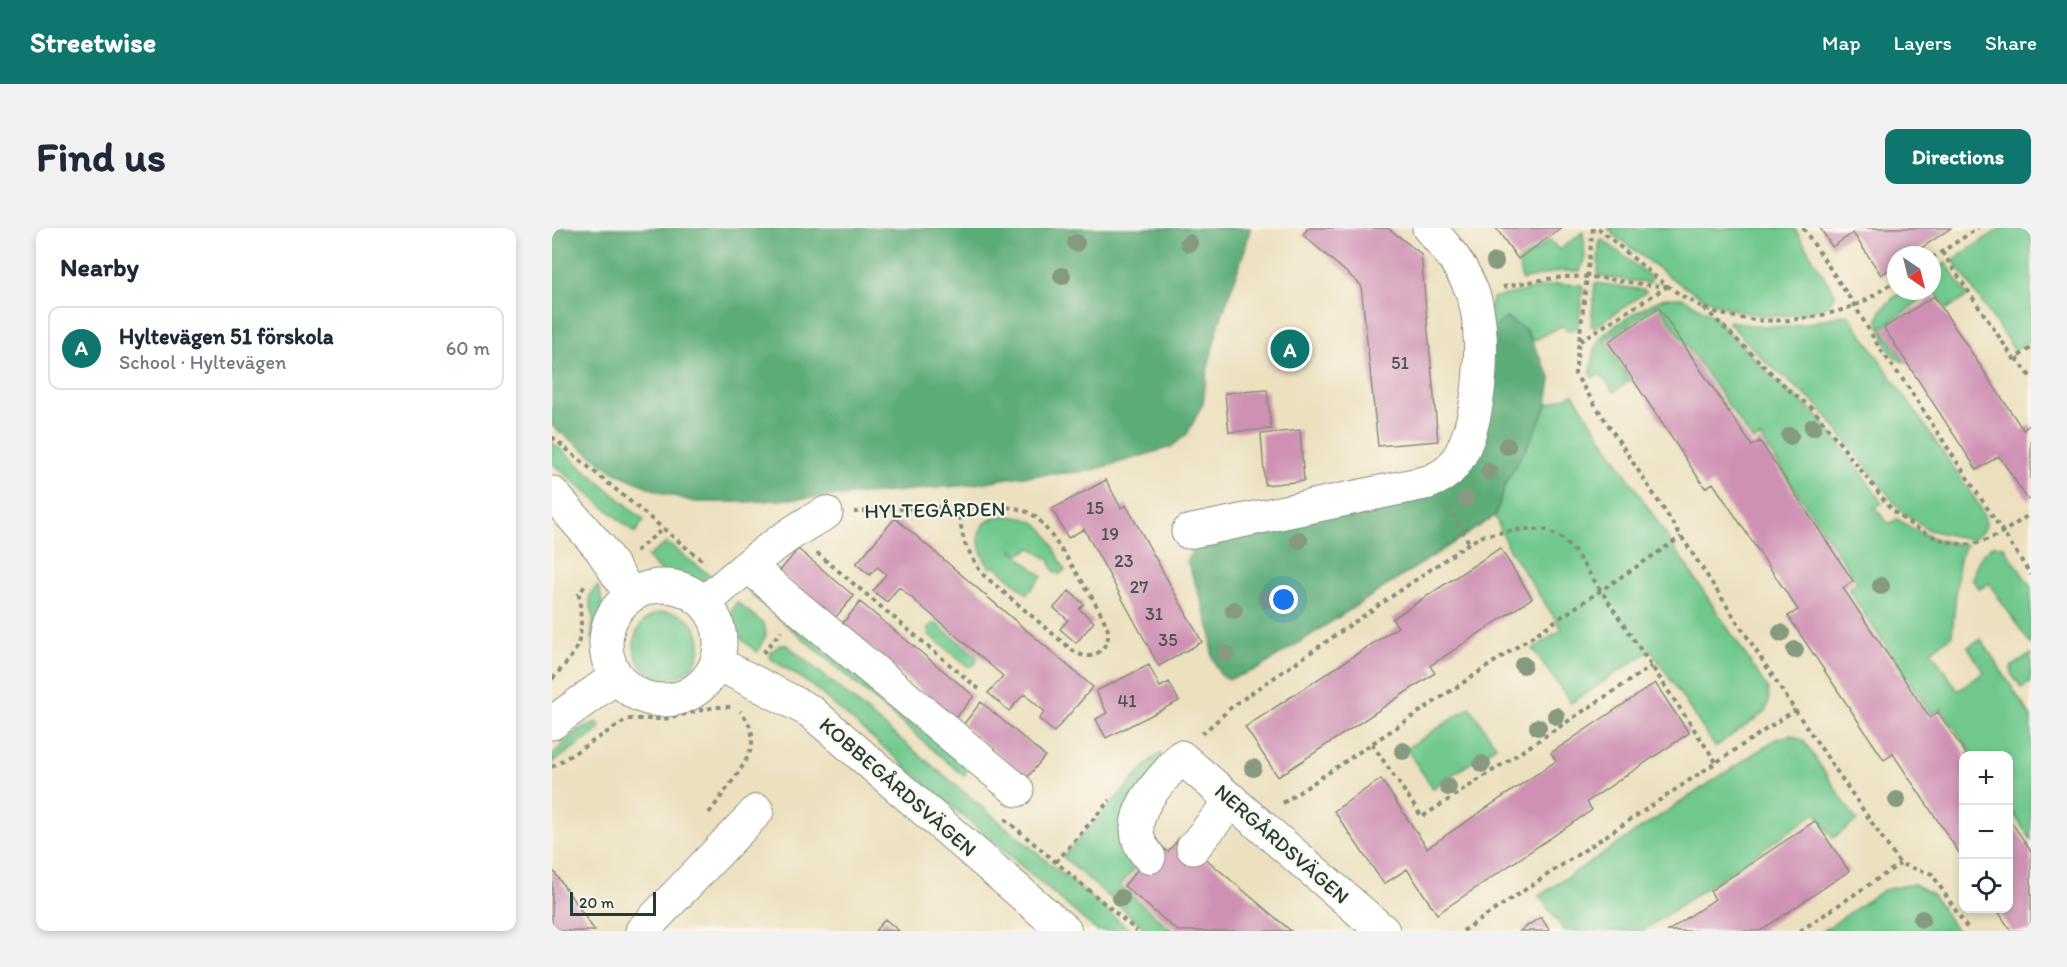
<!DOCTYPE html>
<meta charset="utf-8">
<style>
:root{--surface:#fff;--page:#f2f2f3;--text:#1f2937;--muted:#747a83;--line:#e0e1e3;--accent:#0f766e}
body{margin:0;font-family:Itim,sans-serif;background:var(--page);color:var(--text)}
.controls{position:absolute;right:18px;bottom:18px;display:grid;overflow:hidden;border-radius:12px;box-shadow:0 3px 9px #0003}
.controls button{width:54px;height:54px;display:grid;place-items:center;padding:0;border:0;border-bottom:2px solid var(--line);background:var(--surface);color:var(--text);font:30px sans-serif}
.compass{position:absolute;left:1335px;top:18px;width:54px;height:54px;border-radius:50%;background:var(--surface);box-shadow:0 3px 9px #0003;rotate:145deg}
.scale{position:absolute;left:18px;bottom:15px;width:86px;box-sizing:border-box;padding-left:6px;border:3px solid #1f3d34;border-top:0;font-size:16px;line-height:21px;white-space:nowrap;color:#1f3d34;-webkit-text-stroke:4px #fbf7ec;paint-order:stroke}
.you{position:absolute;left:732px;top:372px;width:21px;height:21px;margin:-15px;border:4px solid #fff;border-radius:50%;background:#1a73e8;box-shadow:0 0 0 9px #1a73e833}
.badge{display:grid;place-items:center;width:39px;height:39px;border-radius:50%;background:var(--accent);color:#fff;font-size:20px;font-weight:700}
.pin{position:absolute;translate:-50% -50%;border:3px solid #fff;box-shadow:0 2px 6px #0006}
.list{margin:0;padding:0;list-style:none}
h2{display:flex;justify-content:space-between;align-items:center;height:78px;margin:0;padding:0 24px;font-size:26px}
h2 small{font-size:20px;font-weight:400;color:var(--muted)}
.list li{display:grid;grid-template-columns:39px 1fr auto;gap:18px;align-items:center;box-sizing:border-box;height:84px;margin:0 12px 12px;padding:0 12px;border:2px solid var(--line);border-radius:12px}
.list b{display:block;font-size:22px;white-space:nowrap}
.list p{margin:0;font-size:20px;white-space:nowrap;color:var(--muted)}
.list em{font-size:20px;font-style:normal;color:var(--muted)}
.icon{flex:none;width:33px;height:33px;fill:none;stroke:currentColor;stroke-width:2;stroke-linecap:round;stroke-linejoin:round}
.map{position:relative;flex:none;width:1479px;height:703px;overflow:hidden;border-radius:12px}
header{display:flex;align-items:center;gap:36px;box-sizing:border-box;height:84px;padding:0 30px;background:var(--accent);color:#fff}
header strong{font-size:28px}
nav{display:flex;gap:33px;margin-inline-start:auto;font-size:21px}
.intro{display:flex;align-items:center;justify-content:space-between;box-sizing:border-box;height:144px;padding:0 36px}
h1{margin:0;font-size:42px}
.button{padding:15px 27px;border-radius:12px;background:var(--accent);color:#fff;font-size:21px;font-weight:700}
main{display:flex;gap:36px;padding:0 36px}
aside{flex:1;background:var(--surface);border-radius:12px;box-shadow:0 3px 9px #0003}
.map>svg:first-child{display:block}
.green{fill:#70c88d;stroke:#488260;stroke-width:1.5}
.forest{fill:#5cac78;stroke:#3e7456;stroke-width:1.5}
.building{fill:#ce90b3}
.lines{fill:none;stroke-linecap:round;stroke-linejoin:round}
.minor-casing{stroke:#868e7a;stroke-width:35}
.path{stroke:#868e7a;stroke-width:4;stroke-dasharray:4.5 4.5;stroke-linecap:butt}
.minor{stroke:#fff;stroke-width:33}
.tree{fill:#869a7f}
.labels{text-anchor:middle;stroke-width:4.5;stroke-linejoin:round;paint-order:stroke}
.number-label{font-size:18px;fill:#4b5254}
.street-label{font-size:21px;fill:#1f3d34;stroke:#fbf7ec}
</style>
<header>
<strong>Streetwise</strong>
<nav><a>Map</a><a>Layers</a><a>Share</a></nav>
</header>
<div class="intro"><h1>Find us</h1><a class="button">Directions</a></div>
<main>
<aside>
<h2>Nearby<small></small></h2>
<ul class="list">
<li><span class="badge">A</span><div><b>Hyltevägen 51 förskola</b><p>School · Hyltevägen</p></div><em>60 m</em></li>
</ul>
</aside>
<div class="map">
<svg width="1479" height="703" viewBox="0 0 1479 703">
<rect width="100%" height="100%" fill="#fbf7ec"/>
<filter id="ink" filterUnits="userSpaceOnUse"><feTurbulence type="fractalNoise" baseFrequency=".0167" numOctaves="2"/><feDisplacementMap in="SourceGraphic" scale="12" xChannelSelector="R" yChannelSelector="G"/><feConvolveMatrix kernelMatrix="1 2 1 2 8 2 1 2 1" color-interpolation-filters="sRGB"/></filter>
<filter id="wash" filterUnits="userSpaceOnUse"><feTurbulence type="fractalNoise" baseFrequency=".008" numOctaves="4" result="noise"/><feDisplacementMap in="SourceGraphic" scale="24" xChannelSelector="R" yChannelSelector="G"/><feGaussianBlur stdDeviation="1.35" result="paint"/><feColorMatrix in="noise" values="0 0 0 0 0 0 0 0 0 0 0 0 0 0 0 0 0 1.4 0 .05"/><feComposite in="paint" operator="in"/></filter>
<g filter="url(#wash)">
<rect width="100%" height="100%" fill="#ece0bf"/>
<path class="green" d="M1056 0H1242L1283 66C1279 78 1266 82 1254 85 1173 101 1122 52 1062 7Z
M1449 0H1479V112L1463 123 1401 32Z
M1031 4 1033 32 1028 43H1008L970 52 966 34 998 12 1007 22Z
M1051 12 1099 49V53L1097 55 1046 48 1047 18 1048 13Z
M1394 35 1416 68 1395 81 1382 63 1330 100 1353 134C1340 132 1333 116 1331 106 1330 101 1326 97 1326 92 1327 81 1342 68 1351 64 1359 61 1372 63 1380 63V45Z
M1043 55 1092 62 1094 64 1043 99 1039 98Z
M1005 56 1029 57 1031 60 1026 99 1016 103 1011 97 981 113 973 101H941L936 81 941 70Z
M1113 70H1131L1160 87 1228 157 1263 185 1307 241 1330 275 1323 280 1337 296 1345 291C1372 307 1381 313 1414 317L1407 332 1400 407 1379 423 1406 463 1432 444 1416 419 1429 411 1479 489V612L1457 579 1456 528 1421 527 1389 481 1379 486 1296 361 1305 354 1208 209 1201 213 1107 77 1053 113 1078 152 1062 164 1049 147 1040 149 1038 146C1042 136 1041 122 1046 114 1053 101 1099 75 1113 70Z
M1295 86 1297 87 1427 277C1436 298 1439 299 1419 312L1377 302 1349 283 1267 179 1214 134 1176 94 1178 93 1204 98 1237 99Z
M1021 166 1216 461 1217 473 1213 484 1163 519 1099 422 1019 475 981 421 1010 401 956 320 943 288 954 254 977 215 995 177Z
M0 214 92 292 83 305 0 235Z
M449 288C495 288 494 306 513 342L507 346 502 343 497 332 479 320 467 326 461 321 460 323 490 348 475 366 443 338 438 340C424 320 419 294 449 288Z
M115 315 159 348 154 355C132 358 107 346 95 329Z
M1441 317 1452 319 1479 359V417L1437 355 1428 361 1421 352C1422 337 1428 326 1441 317Z
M46 358C53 377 53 394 41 411L39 409C40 403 41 395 41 389 40 375 31 369 46 358Z
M198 359 416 541 412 548 200 367Z
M185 374 212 396 214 407 205 424C193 414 178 404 178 386Z
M82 417a33 33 0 1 1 66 0a33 33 0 1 1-66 0Z
M383 395 425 428 424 435 420 438H415L376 406V400Z
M228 417H235L579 703H545L266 463 248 449 217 430 219 424Z
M1479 426V454L1470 460 1460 447 1459 439Z
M918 479 944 518 881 560 854 521Z
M45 494 48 498 47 502 0 535V527L25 503Z
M1239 507 1252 513 1305 593 1281 610 1264 585 1091 703H1013L987 668 1224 511Z
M609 526 610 529 587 635 568 658 621 703H596L511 629 601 530Z
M1362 656 1381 667 1405 703H1271L1331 662Z"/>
<path class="forest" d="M0 0H698L694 18 666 99 655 143 651 175 635 206 619 219 538 243 462 249 417 257 314 266 194 274H143L110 265 62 244 0 198Z
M954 90 973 101 999 150 995 177 977 215 954 254 943 288 706 441 678 451 668 447 660 428 659 405 648 369 635 332 645 315 895 257 941 101Z"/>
<g id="blocks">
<path class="building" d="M756 0H836L869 26 886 213 826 218 809 57 751 7Z
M944 0H1010L966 31Z
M1268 0H1399L1359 27H1344V37L1329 47 1301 5 1280 19Z
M1382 68 1471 202 1479 196V270L1476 272 1447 228 1425 242 1332 100Z
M1107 80 1200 218 1208 213 1301 353 1291 360 1378 490 1386 484 1415 528H1412V632L1341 526 1332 532 1236 388 1246 382 1161 255 1153 260 1056 114Z
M715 162 719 201 677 204 673 165Z
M748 202 752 253 713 257 709 206Z
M554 252 569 280 574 277 650 414 607 438 532 301 516 310 500 281Z
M343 290 541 459 502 504 487 491 493 484 472 466 457 483 436 465 451 448 347 359 335 374 321 363 334 346 325 339 318 347 304 336Z
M948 320 980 370 878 438 883 445 726 549 693 499 846 399 840 391Z
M246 321 302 368 283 390 227 344Z
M517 363 532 376 527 381 542 394 524 415 508 401 516 392 502 380Z
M308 374 422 468 403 491 290 396Z
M597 437 608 459 617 454 627 473 554 510 544 491 555 485 544 463Z
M1103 455 1137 505 1035 574 1040 582 885 686 855 641 832 656 782 583 829 551 875 620 1004 533 999 525Z
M429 474 493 528 475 550 411 497Z
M1456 589 1479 623V703H1459L1444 680H1456Z
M1263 593 1297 643 1208 703H1116L1163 671 1158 663Z
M628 609 739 703H626L572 658 607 616 616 624Z
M0 641 43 703H0Z
M989 689 998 703H968Z
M333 691 347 703H323Z"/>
</g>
</g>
<g filter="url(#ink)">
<use href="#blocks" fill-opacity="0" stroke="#868e7a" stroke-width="1.5"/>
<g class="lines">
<g class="minor-casing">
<path id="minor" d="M0 265 49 321 79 367
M636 304 877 254C885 250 894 247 900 239 929 205 935 111 922 69 913 42 896 21 877 0
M196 338 465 562
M54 415a57 57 0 1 1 114 0a57 57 0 1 1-114 0Z
M152 375C190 342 229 308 274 285
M165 435 258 483 513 703
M0 495 64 449
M641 620 680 572
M597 629C593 624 589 619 587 613 576 581 611 551 629 529L831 703
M90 703 205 583"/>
</g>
<path class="path" d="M1041 0 1023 146 1243 482 1348 636 1380 646 1417 703
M1046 0C1078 26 1114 63 1153 80 1197 99 1256 95 1301 78 1316 73 1330 61 1344 53
M1251 0 1303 78 1328 121 1354 156 1479 347
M1390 24 1462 131 1479 120
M1380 30 1426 0
M951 59C978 54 1007 47 1036 49 1063 50 1088 58 1116 58
M1152 80 1237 162 1261 181 1340 282C1359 299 1395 320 1421 316 1442 312 1462 297 1479 285
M1028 113 1116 58
M1465 130 1479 150
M0 209 153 335
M897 278 917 315
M302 284C346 281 390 278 435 279 448 279 463 278 475 284 479 285 484 289 487 292 499 304 556 389 556 404 557 412 553 419 547 424 538 431 530 428 521 423L429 345 412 314 405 279
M84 323 112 300
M265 325 428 462
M211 425 229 403
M0 451C32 417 31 411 27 366L35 355
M650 506 681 478 917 315 933 307 972 301 994 302 1009 310 1023 324 1164 534
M820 516 870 589 1100 438
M0 539 76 491H112L163 479H180
M731 575 1129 309
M157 585C164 576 170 567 177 558 195 532 213 511 188 483
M453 591 585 703
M504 634 558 572
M911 703 1243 482
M1248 703 1348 636"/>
<use href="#minor" class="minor"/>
</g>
<g class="tree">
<circle cx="524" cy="15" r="9"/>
<circle cx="637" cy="15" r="9"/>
<circle cx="943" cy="34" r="9"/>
<circle cx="510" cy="48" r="9"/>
<circle cx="1261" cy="199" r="9"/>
<circle cx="1238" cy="208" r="9"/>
<circle cx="955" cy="218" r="9"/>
<circle cx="937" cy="244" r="9"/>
<circle cx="914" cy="271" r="9"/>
<circle cx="747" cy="312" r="9"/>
<circle cx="1329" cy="358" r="9"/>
<circle cx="714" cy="371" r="9"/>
<circle cx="682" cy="382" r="9"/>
<circle cx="1229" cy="405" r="9"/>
<circle cx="1243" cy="422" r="9"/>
<circle cx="674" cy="426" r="9"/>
<circle cx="971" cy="437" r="9"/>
<circle cx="1004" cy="488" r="9"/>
<circle cx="986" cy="499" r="9"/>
<circle cx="851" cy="523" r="9"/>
<circle cx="930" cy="536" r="9"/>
<circle cx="701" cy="540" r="9"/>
<circle cx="896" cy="559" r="9"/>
<circle cx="1345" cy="572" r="9"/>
<circle cx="569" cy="670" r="9"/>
<circle cx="1370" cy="691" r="9"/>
</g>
</g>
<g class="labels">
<g class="number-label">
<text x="848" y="141">51</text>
<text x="543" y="286">15</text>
<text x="558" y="312">19</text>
<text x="572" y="339">23</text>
<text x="587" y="365">27</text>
<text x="602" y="392">31</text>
<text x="616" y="418">35</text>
<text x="575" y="479">41</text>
</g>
<g class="street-label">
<text transform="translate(383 282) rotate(-1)" y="7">HYLTEGÅRDEN</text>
<text transform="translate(346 559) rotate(41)" y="7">KOBBEGÅRDSVÄGEN</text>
<text transform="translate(730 616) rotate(41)" y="7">NERGÅRDSVÄGEN</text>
</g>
</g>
</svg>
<div class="controls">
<button>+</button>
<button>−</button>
<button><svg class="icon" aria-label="locate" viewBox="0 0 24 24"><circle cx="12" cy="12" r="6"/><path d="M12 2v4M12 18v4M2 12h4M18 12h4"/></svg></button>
</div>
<svg class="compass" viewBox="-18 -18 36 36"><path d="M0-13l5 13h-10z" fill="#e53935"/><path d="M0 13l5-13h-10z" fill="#747a83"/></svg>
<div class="scale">20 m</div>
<div class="you"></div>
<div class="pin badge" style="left:738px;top:121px">A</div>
</div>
</main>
